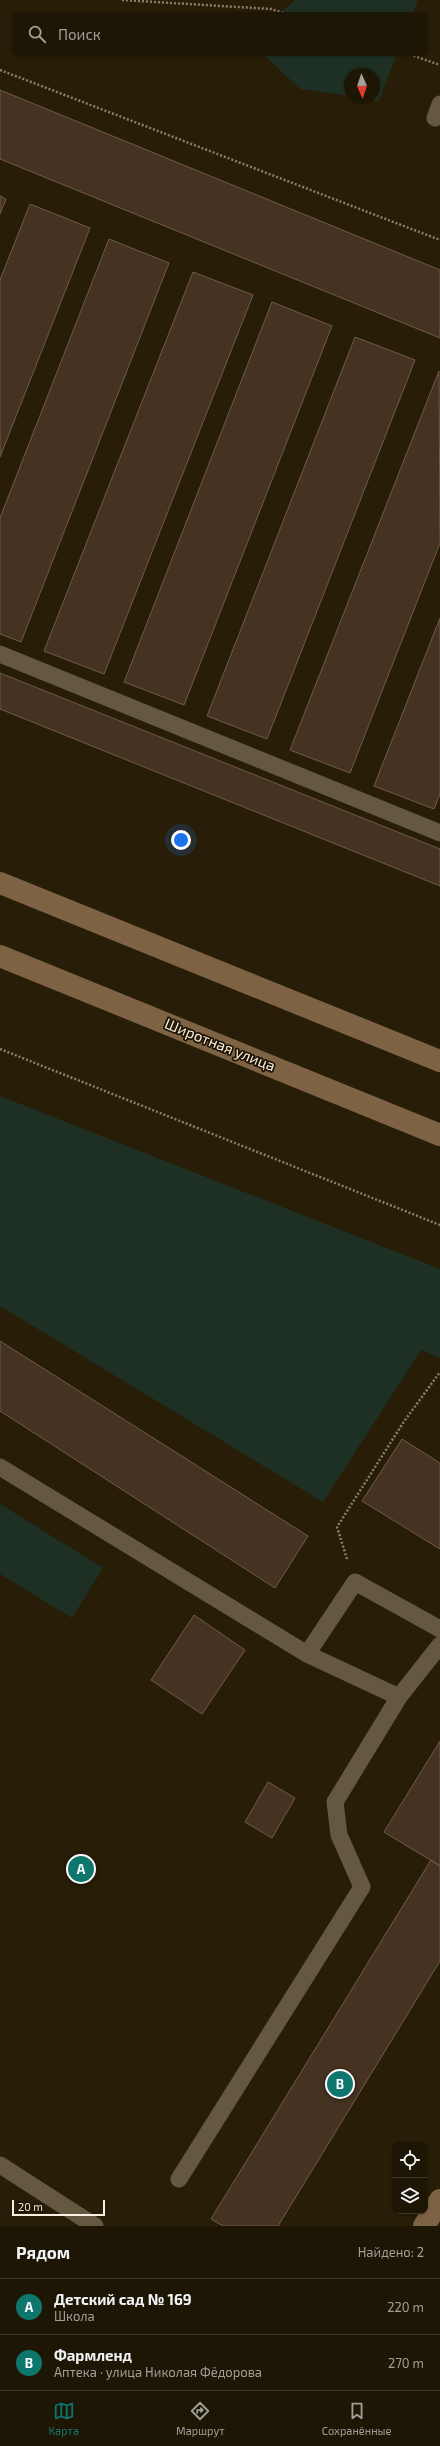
<!DOCTYPE html>
<html lang="ru">
<meta charset="utf-8">
<style>
:root{--surface:#1e1605;--page:#261f0f;--text:#f1f3f6;--muted:#a19f9a;--line:#3c3527;--accent:#0f766e}
body{margin:0;font-family:"Exo 2",sans-serif;background:var(--page);color:var(--text)}
.controls{position:absolute;right:12px;bottom:12px;display:grid;overflow:hidden;border-radius:8px;box-shadow:0 1px 3px #0004}
.controls button{width:36px;height:36px;display:grid;place-items:center;padding:0;border:0;border-bottom:1px solid var(--line);background:var(--surface);color:var(--text);font:20px sans-serif}
.compass{position:absolute;left:344px;top:68px;width:36px;height:36px;border-radius:50%;background:var(--surface);box-shadow:0 1px 3px #0004;rotate:177deg}
.scale{position:absolute;left:12px;bottom:10px;width:93px;box-sizing:border-box;padding-left:4px;border:2px solid #f8f0e2;border-top:0;font-size:11px;line-height:14px;white-space:nowrap;color:#f8f0e2;-webkit-text-stroke:3px #1e1301;paint-order:stroke}
.you{position:absolute;left:181px;top:840px;width:14px;height:14px;margin:-10px;border:3px solid #fff;border-radius:50%;background:#1a73e8;box-shadow:0 0 0 6px #1a73e833}
.badge{display:grid;place-items:center;width:26px;height:26px;border-radius:50%;background:var(--accent);color:#fff;font-size:13px;font-weight:700}
.pin{position:absolute;translate:-50% -50%;border:2px solid #fff;box-shadow:0 1px 4px #0006}
.list{margin:0;padding:0;list-style:none}
h2{display:flex;justify-content:space-between;align-items:center;height:52px;margin:0;padding:0 16px;font-size:17px}
h2 small{font-size:13px;font-weight:400;color:var(--muted)}
.list li{display:grid;grid-template-columns:26px 1fr auto;gap:12px;align-items:center;box-sizing:border-box;height:56px;padding:0 16px;border-top:1px solid var(--line)}
.list b{display:block;font-size:15px;white-space:nowrap}
.list p{margin:0;font-size:13px;white-space:nowrap;color:var(--muted)}
.list em{font-size:13px;font-style:normal;color:var(--muted)}
.icon{flex:none;width:22px;height:22px;fill:none;stroke:currentColor;stroke-width:2;stroke-linecap:round;stroke-linejoin:round}
.map{position:relative;flex:none;width:440px;height:2226px;overflow:hidden}
.search{position:absolute;background:var(--surface);box-shadow:0 1px 3px #0004;left:12px;right:12px;top:12px;height:44px;display:flex;align-items:center;gap:10px;box-sizing:border-box;padding:0 14px;border-radius:8px;color:var(--muted);font-size:15px}
.sheet{height:164px;background:var(--surface)}
nav{display:flex;justify-content:space-around;align-items:center;box-sizing:border-box;height:56px;border-top:1px solid var(--line);background:var(--surface);font-size:11px;color:var(--muted)}
nav a{display:grid;justify-items:center;gap:2px}
nav .on{color:var(--accent)}
.map>svg:first-child{display:block}
.green{fill:#1d3023}
.building{fill:#453221;stroke:#715b49}
.lines{fill:none;stroke-linecap:round;stroke-linejoin:round}
.path{stroke:#897f6d;stroke-width:2.5;stroke-dasharray:2 2;stroke-linecap:butt}
.lane{stroke:#655840;stroke-width:17}
.secondary{stroke:#7d6244;stroke-width:22}
.labels{text-anchor:middle;stroke-width:3.5;stroke-linejoin:round;paint-order:stroke}
.street-label{font-size:15px;fill:#f8f0e2;stroke:#1e1301}
</style>
<div class="map">
<svg width="440" height="2226" viewBox="0 0 440 2226">
<rect width="100%" height="100%" fill="#281d07"/>
<path class="green" d="M295 0H418L412 15H278Z
M262 53H397L379 101 361 98H374V74H350V96L300 89Z
M0 1096 440 1269V1358L421 1350 323 1502 0 1306Z
M0 1504 103 1568 72 1618 0 1574Z"/>
<path class="building" d="M0 90 440 270V338L0 159Z
M0 196 6 199 0 214Z
M30 204 90 228 0 457V280Z
M109 239 169 263 21 642 0 634V518Z
M193 272 253 295 104 674 44 651Z
M272 302 332 326 184 705 124 682Z
M355 337 415 360 267 739 207 716Z
M439 371 440 543 350 773 290 750Z
M440 618V794L434 809 374 786Z
M0 673 440 849V886L0 709Z
M0 1341 308 1536 275 1588 0 1411Z
M402 1439 440 1463V1549L362 1501Z
M194 1615 245 1650 202 1714 151 1680Z
M440 1741V1866L384 1832Z
M268 1782 295 1798 272 1838 245 1822Z
M431 1860 440 1866V1961L278 2226H223L211 2219Z"/>
<g class="lines">
<path class="path" d="M122 0 271 9 289 15
M406 53 440 65
M0 70 440 240
M0 1049 440 1225
M347 1559 337 1527 403 1423 440 1372"/>
<path class="lane" d="M435 118 440 104
M0 654 440 833
M0 1467 307 1654 355 1582 440 1629
M307 1654 399 1697
M0 2165 95 2226
M179 2179 362 1887 339 1835 335 1802 399 1697 440 1645"/>
<path class="secondary" d="M0 883 440 1061
M0 956 440 1135
M424 2226 440 2200"/>
</g>
<g class="labels">
<g class="street-label">
<text transform="translate(220 1045) rotate(22)" y="5">Широтная улица</text>
</g>
</g>
</svg>
<div class="controls">
<button><svg class="icon" aria-label="locate" viewBox="0 0 24 24"><circle cx="12" cy="12" r="6"/><path d="M12 2v4M12 18v4M2 12h4M18 12h4"/></svg></button>
<button><svg class="icon" aria-label="layers" viewBox="0 0 24 24"><path d="M12 4l9 5-9 5-9-5zM3 14l9 5 9-5"/></svg></button>
</div>
<svg class="compass" viewBox="-18 -18 36 36"><path d="M0-13l5 13h-10z" fill="#e53935"/><path d="M0 13l5-13h-10z" fill="#a19f9a"/></svg>
<div class="scale">20 m</div>
<div class="you"></div>
<div class="pin badge" style="left:81px;top:1869px">A</div>
<div class="pin badge" style="left:340px;top:2084px">B</div>
<div class="search"><svg class="icon" aria-label="search" viewBox="0 0 24 24"><circle cx="10" cy="10" r="6"/><path d="M15 15l6 6"/></svg>Поиск</div>
</div>
<section class="sheet">
<h2>Рядом<small>Найдено: 2</small></h2>
<ul class="list">
<li><span class="badge">A</span><div><b>Детский сад № 169</b><p>Школа</p></div><em>220 m</em></li>
<li><span class="badge">B</span><div><b>Фармленд</b><p>Аптека · улица Николая Фёдорова</p></div><em>270 m</em></li>
</ul>
</section>
<nav>
<a class="on"><svg class="icon" aria-label="map" viewBox="0 0 24 24"><path d="M3 6l6-2 6 2 6-2v14l-6 2-6-2-6 2zM9 4v14M15 6v14"/></svg>Карта</a>
<a><svg class="icon" aria-label="directions" viewBox="0 0 24 24"><path d="M12 3l9 9-9 9-9-9zM9 14v-3h6M13 9l2 2-2 2"/></svg>Маршрут</a>
<a><svg class="icon" aria-label="saved" viewBox="0 0 24 24"><path d="M7 4h10v16l-5-4-5 4z"/></svg>Сохранённые</a>
</nav>
